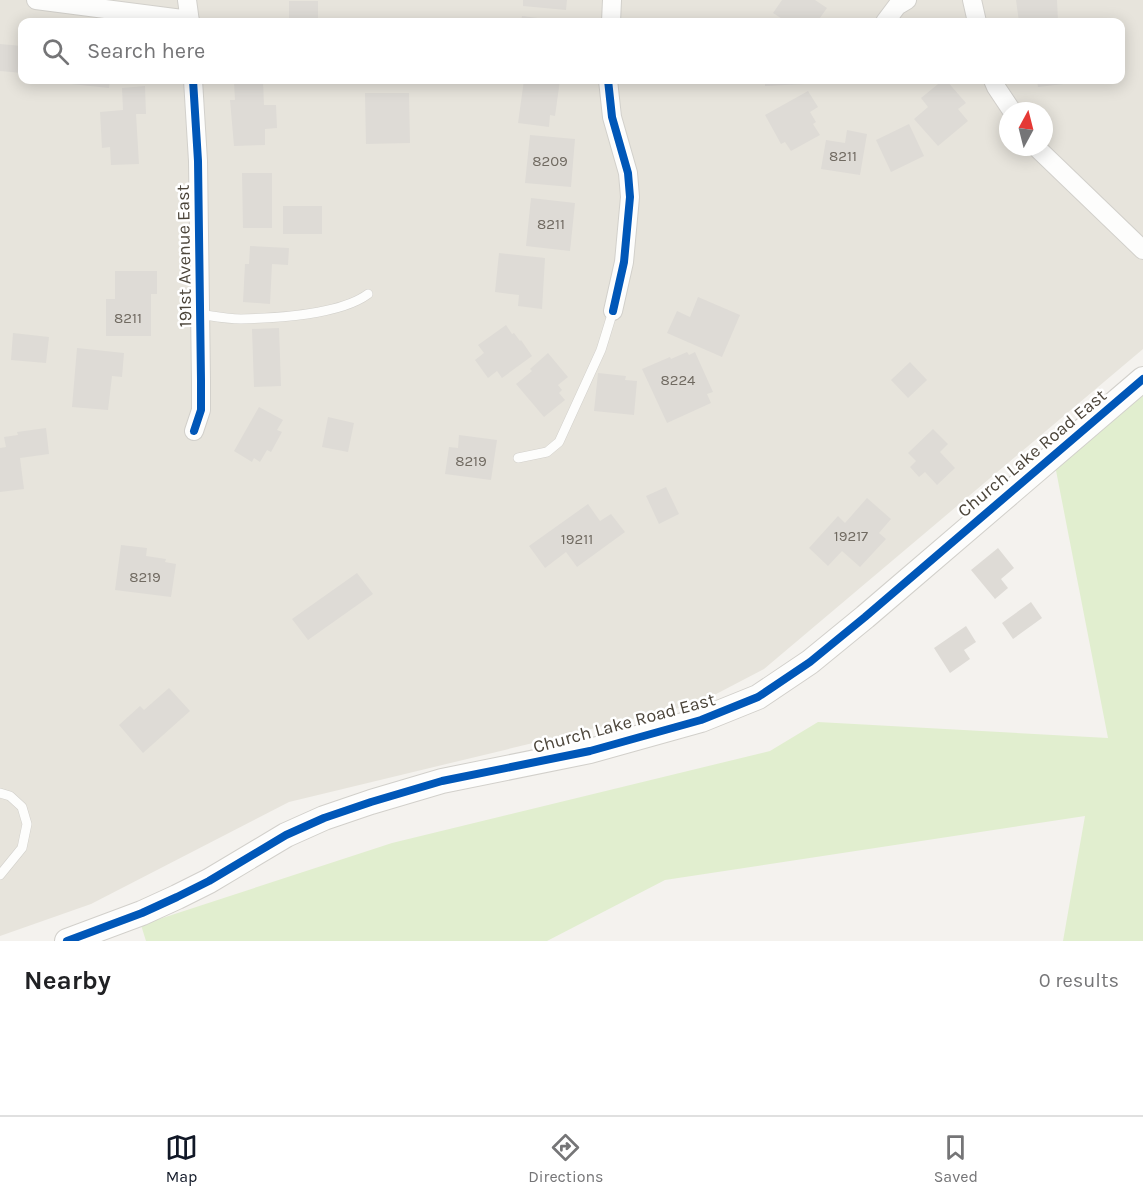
<!DOCTYPE html>
<style>
:root{--surface:#fff;--page:#f6f6f6;--text:#202124;--muted:#757577;--line:#e0e0e0;--accent:#111827}
body{margin:0;font-family:Karla,sans-serif;background:var(--page);color:var(--text)}
.compass{position:absolute;left:999px;top:102px;width:54px;height:54px;border-radius:50%;background:var(--surface);box-shadow:0 3px 15px #0003;rotate:7deg}
.list{margin:0;padding:0;list-style:none}
h2{display:flex;justify-content:space-between;align-items:center;height:78px;margin:0;padding:0 24px;font-size:26px}
h2 small{font-size:20px;font-weight:400;color:var(--muted)}
.icon{flex:none;width:33px;height:33px;fill:none;stroke:currentColor;stroke-width:2;stroke-linecap:round;stroke-linejoin:round}
.map{position:relative;flex:none;width:1143px;height:941px;overflow:hidden}
.search{position:absolute;background:var(--surface);box-shadow:0 3px 15px #0003;left:18px;right:18px;top:18px;height:66px;display:flex;align-items:center;gap:15px;box-sizing:border-box;padding:0 21px;border-radius:12px;color:var(--muted);font-size:22px}
.sheet{height:174px;background:var(--surface)}
nav{display:flex;justify-content:space-around;align-items:center;box-sizing:border-box;height:84px;border-top:2px solid var(--line);background:var(--surface);font-size:16px;color:var(--muted)}
nav a{display:grid;justify-items:center;gap:3px}
nav .on{color:var(--accent)}
.map>svg:first-child{display:block}
.residential{fill:#e7e4dc;fill-rule:evenodd}
.green{fill:#e1eecf}
.building{fill:#dedbd6}
.lines{fill:none;stroke-linecap:round;stroke-linejoin:round}
.service-casing{stroke:#d2d0cb;stroke-width:10}
.minor-casing{stroke:#d2d0cb;stroke-width:20}
.tertiary-casing{stroke:#d2d0cb;stroke-width:26}
.service{stroke:#fdfdfc;stroke-width:9}
.minor{stroke:#fdfdfc;stroke-width:18}
.tertiary{stroke:#fdfdfc;stroke-width:24}
.cycleway-casing{stroke:#fff;stroke-width:11}
.cycleway{stroke:#0057b8;stroke-width:8}
.labels{text-anchor:middle;stroke-width:5;stroke-linejoin:round;paint-order:stroke}
.number-label{font-size:15px;fill:#706a61}
.street-label{font-size:18px;fill:#4b4439;stroke:#fff}
</style>
<div class="map">
<svg width="1143" height="941" viewBox="0 0 1143 941">
<rect width="100%" height="100%" fill="#f4f2ee"/>
<path class="residential" d="M0 0H1143V349L764 669 699 703 289 802 91 904 0 936ZM22 22H1120V80H22ZM1008 111H1044V147H1008Z"/>
<path class="green" d="M1143 380V941H1063L1085 816 665 880 547 941H146L141 925 392 843 770 751 818 722 1108 738 1053 455Z"/>
<path class="building" d="M523 0H567L566 10 523 6Z
M782 0H815L827 8 817 22H787L773 13Z
M1016 0H1057L1058 22H1019Z
M289 1H318V22H289Z
M522 16 561 21V22H521Z
M0 44 22 46V73L0 71Z
M72 80H110L109 88 71 84Z
M524 80H560L555 116 550 115 549 127 518 123Z
M765 80H804L805 84 765 86Z
M943 80H946L966 103 958 109 968 121 938 146 914 119 928 107 921 98Z
M1037 80H1071L1072 83 1038 87Z
M263 81 264 105H276L277 128 265 129V145L234 146 230 100H235L234 82Z
M145 86 146 114H136L139 164 111 165 110 147 102 148 100 112 123 110 122 88Z
M808 91 818 107 810 112 816 122 813 124 820 135 791 151 785 142 781 144 765 115Z
M365 93H409L410 143 366 144Z
M909 124 924 156 891 172 876 140Z
M847 130 867 134 860 175 821 169 826 140 845 143Z
M530 135 575 139 571 187 525 183Z
M242 173H272V228H243Z
M531 198 575 203 570 251 526 246Z
M283 206H322V234H283Z
M250 246 289 248 288 265 272 264 270 304 243 302 245 264H249Z
M499 253 545 258 542 309 518 306 519 295 495 292Z
M115 271H157V294H151V336H106V299H115Z
M698 297 740 315 722 357 667 333 677 311 690 317Z
M506 325 512 334 514 333 520 341 521 340 532 356 502 378 497 371 488 378 475 360 484 353 478 345Z
M279 328 281 386 254 387 252 329Z
M13 333 49 337 46 363 11 360Z
M77 348 124 353 122 377 112 376 108 410 72 407Z
M687 352 689 355 695 352 713 392 707 394 711 403 667 423 642 369 670 357 671 359Z
M548 353 568 377 558 385 562 390 559 393 565 400 544 417 516 384 532 371 530 369Z
M910 362 927 380 908 398 891 380Z
M598 373 626 376 625 380 637 381 634 415 594 411Z
M259 407 283 420 277 430 282 432 271 452 267 450 260 462 254 458 252 462 234 451Z
M328 417 354 423 348 452 322 447Z
M46 428 49 454 20 458 24 489 0 492V448L6 447 4 437 18 435 17 432Z
M933 429 948 444 940 452 955 468 937 485 925 472 919 477 910 467 916 461 908 453Z
M459 435 497 440 491 480 445 474 449 447 458 448Z
M666 487 679 514 659 524 646 496Z
M867 498 891 519 879 533 886 539 860 567 842 551 828 566 809 548 838 516 845 523Z
M588 504 600 521 611 514 625 532 577 567 566 552 545 568 529 546Z
M121 545 147 548 146 556 166 559 165 562 176 564 171 597 115 590Z
M998 548 1014 568 1001 579 1008 588 995 599 971 570Z
M357 573 373 594 308 640 292 619Z
M1031 602 1042 618 1013 639 1002 623Z
M966 626 976 642 964 650 970 659 950 673 934 648Z
M169 688 190 711 143 753 119 725 140 706 144 710Z"/>
<g class="lines">
<g class="service-casing">
<path id="service" d="M199 314C212 316 227 319 241 319 276 318 340 315 368 294
M518 458 547 452 559 442 601 350 613 311
M0 793 10 796 22 807 27 824 22 848 0 875"/>
</g>
<g class="minor-casing">
<path id="minor" d="M36 0 190 20
M187 0 190 22
M972 0 977 22
M611 22 612 0
M885 22 897 6 907 0
M193 80 198 161 201 380V410L194 431
M608 80 612 117 628 173 630 197 624 262 613 311
M993 80 996 87 1012 111
M1036 147 1143 250"/>
</g>
<g class="tertiary-casing">
<path id="tertiary" d="M67 941 142 913 177 897 209 881 286 835 324 818 371 802 442 781 590 751 701 720 758 697 810 662 865 617 1143 379"/>
</g>
<use href="#service" class="service"/>
<use href="#minor" class="minor"/>
<use href="#tertiary" class="tertiary"/>
<g class="cycleway-casing">
<path id="cycleway" d="M193 80 198 161 201 380V410L194 431
M608 80 612 117 628 173 630 197 624 262 613 311
M67 941 142 913 177 897 209 881 286 835 324 818 371 802 442 781 590 751 701 720 758 697 810 662 865 617 1143 379"/>
</g>
<use href="#cycleway" class="cycleway"/>
</g>
<g class="labels">
<g class="number-label">
<text x="843" y="161">8211</text>
<text x="550" y="166">8209</text>
<text x="551" y="229">8211</text>
<text x="128" y="323">8211</text>
<text x="678" y="385">8224</text>
<text x="471" y="466">8219</text>
<text x="851" y="541">19217</text>
<text x="577" y="544">19211</text>
<text x="145" y="582">8219</text>
</g>
<g class="street-label">
<text transform="translate(184 256) rotate(-91)" y="6">191st Avenue East</text>
<text transform="translate(1032 453) rotate(-40)" y="6">Church Lake Road East</text>
<text transform="translate(624 723) rotate(-15)" y="6">Church Lake Road East</text>
</g>
</g>
</svg>
<svg class="compass" viewBox="-18 -18 36 36"><path d="M0-13l5 13h-10z" fill="#e53935"/><path d="M0 13l5-13h-10z" fill="#757577"/></svg>
<div class="search"><svg class="icon" aria-label="search" viewBox="0 0 24 24"><circle cx="10" cy="10" r="6"/><path d="M15 15l6 6"/></svg>Search here</div>
</div>
<section class="sheet">
<h2>Nearby<small>0 results</small></h2>
<ul class="list">
</ul>
</section>
<nav>
<a class="on"><svg class="icon" aria-label="map" viewBox="0 0 24 24"><path d="M3 6l6-2 6 2 6-2v14l-6 2-6-2-6 2zM9 4v14M15 6v14"/></svg>Map</a>
<a><svg class="icon" aria-label="directions" viewBox="0 0 24 24"><path d="M12 3l9 9-9 9-9-9zM9 14v-3h6M13 9l2 2-2 2"/></svg>Directions</a>
<a><svg class="icon" aria-label="saved" viewBox="0 0 24 24"><path d="M7 4h10v16l-5-4-5 4z"/></svg>Saved</a>
</nav>
